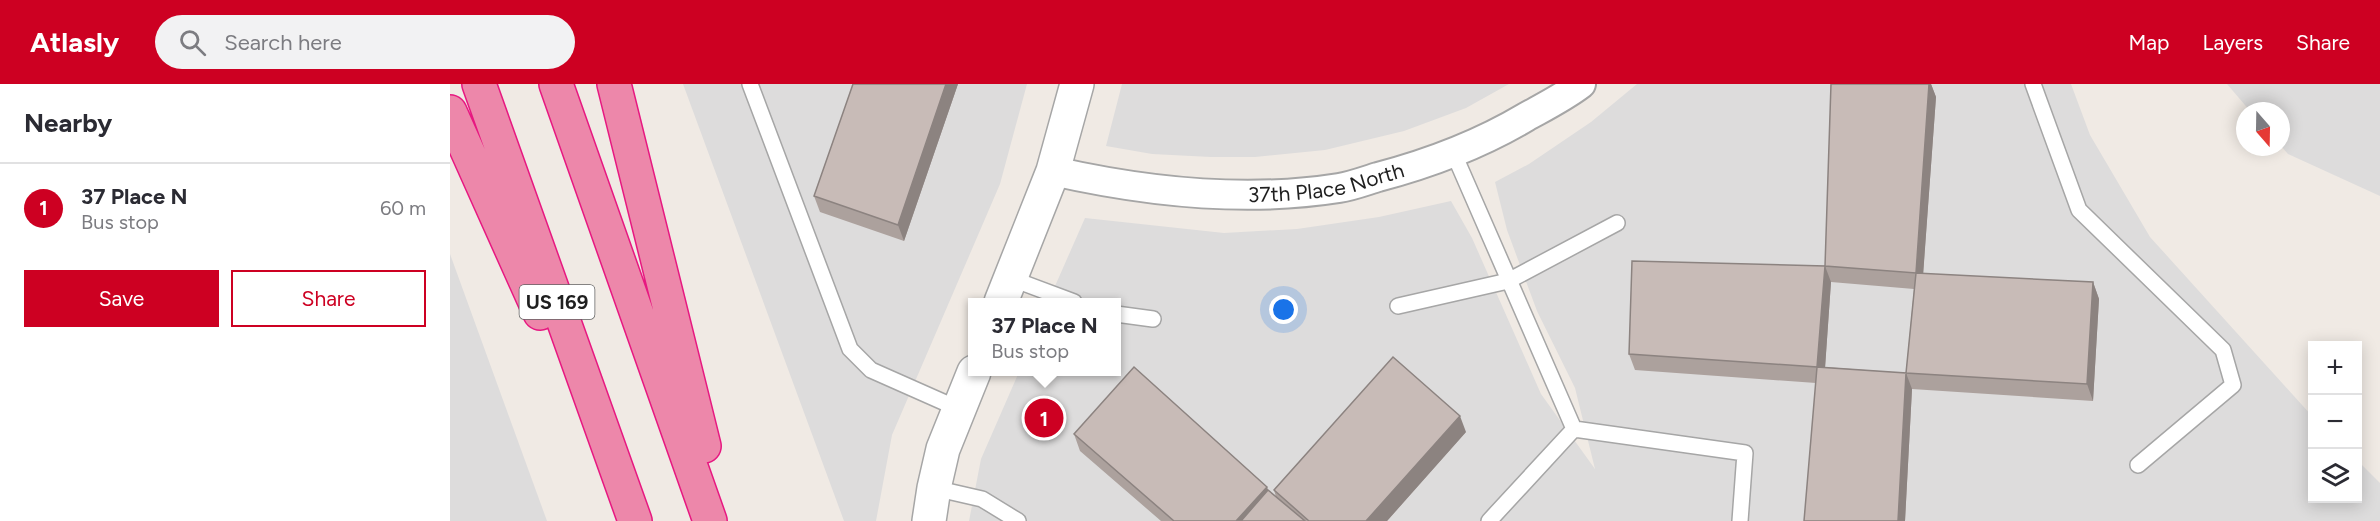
<!DOCTYPE html>
<meta charset="utf-8">
<style>
:root{--surface:#fff;--page:#f2f2f3;--text:#2b2b33;--muted:#7c7c81;--line:#e1e1e2;--accent:#cd0022}
body{margin:0;font-family:Figtree,sans-serif;background:var(--page);color:var(--text)}
.controls{position:absolute;right:18px;bottom:18px;display:grid;overflow:hidden;border-radius:0px;box-shadow:0 3px 15px #0003}
.controls button{width:54px;height:54px;display:grid;place-items:center;padding:0;border:0;border-bottom:2px solid var(--line);background:var(--surface);color:var(--text);font:30px sans-serif}
.compass{position:absolute;left:1786px;top:18px;width:54px;height:54px;border-radius:50%;background:var(--surface);box-shadow:0 3px 15px #0003;rotate:160deg}
.you{position:absolute;left:834px;top:226px;width:21px;height:21px;margin:-15px;border:4px solid #fff;border-radius:50%;background:#1a73e8;box-shadow:0 0 0 9px #1a73e833}
.badge{display:grid;place-items:center;width:39px;height:39px;border-radius:50%;background:var(--accent);color:#fff;font-size:20px;font-weight:700}
.pin{position:absolute;translate:-50% -50%;border:3px solid #fff;box-shadow:0 2px 6px #0006}
.popup{position:absolute;left:518px;top:214px;width:153px;height:78px;box-sizing:border-box;display:grid;place-content:center;border-radius:0px;background:var(--surface);filter:drop-shadow(0 2px 4px #0005);font-size:20px;white-space:nowrap;color:var(--muted)}
.popup b{font-size:22px;color:var(--text)}
.popup::after{content:'';position:absolute;left:50%;top:100%;margin-left:-12px;border:12px solid transparent;border-top-color:var(--surface)}
.list{margin:0;padding:0;list-style:none}
h2{display:flex;justify-content:space-between;align-items:center;height:78px;margin:0;padding:0 24px;font-size:26px}
h2 small{font-size:20px;font-weight:400;color:var(--muted)}
.list li{display:grid;grid-template-columns:39px 1fr auto;gap:18px;align-items:center;box-sizing:border-box;height:90px;padding:0 24px;border-top:2px solid var(--line)}
.list b{display:block;font-size:22px;white-space:nowrap}
.list p{margin:0;font-size:20px;white-space:nowrap;color:var(--muted)}
.list em{font-size:20px;font-style:normal;color:var(--muted)}
.actions{display:flex;gap:12px;padding:18px 24px}
.actions a{flex:1;padding:14px 0;border:2px solid var(--accent);border-radius:0px;text-align:center;font-size:21px;color:var(--accent)}
.actions .main{background:var(--accent);color:#fff}
.icon{flex:none;width:33px;height:33px;fill:none;stroke:currentColor;stroke-width:2;stroke-linecap:round;stroke-linejoin:round}
.map{position:relative;flex:none;width:1930px;height:437px;overflow:hidden}
header{display:flex;align-items:center;gap:36px;box-sizing:border-box;height:84px;padding:0 30px;background:var(--accent);color:#fff}
header strong{font-size:28px}
nav{display:flex;gap:33px;margin-inline-start:auto;font-size:21px}
.search{width:420px;height:54px;background:var(--page);display:flex;align-items:center;gap:15px;box-sizing:border-box;padding:0 21px;border-radius:33px;color:var(--muted);font-size:22px}
main{display:flex}
aside{flex:1;background:var(--surface)}
.map>svg:first-child{display:block}
.residential{fill:#dddcdc}
.lines{fill:none;stroke-linecap:round;stroke-linejoin:round}
.service-casing{stroke:#a6a6a6;stroke-width:18}
.minor-casing{stroke:#a6a6a6;stroke-width:32}
.tertiary-casing{stroke:#a6a6a6;stroke-width:36}
.motorway-casing{stroke:#e71881;stroke-width:36}
.service{stroke:#fff;stroke-width:15}
.minor{stroke:#fff;stroke-width:28}
.tertiary{stroke:#fff;stroke-width:33}
.motorway{stroke:#ed87aa;stroke-width:33}
.wall{fill:#aca19d;fill-rule:evenodd}
.shaded-wall{fill:#8c8380}
.building{fill:#c8bbb7;stroke:#8c8380;stroke-width:1.5}
.labels{text-anchor:middle;stroke-width:5;stroke-linejoin:round;paint-order:stroke}
.shield{fill:#fff;stroke:#626262;stroke-width:1.5}
.shield-label{font-size:20px;font-weight:bold;fill:#1f1f1f}
.street-label{font-size:21px;fill:#1f1f1f;stroke:#fff}
</style>
<header>
<strong>Atlasly</strong>
<div class="search"><svg class="icon" aria-label="search" viewBox="0 0 24 24"><circle cx="10" cy="10" r="6"/><path d="M15 15l6 6"/></svg>Search here</div>
<nav><a>Map</a><a>Layers</a><a>Share</a></nav>
</header>
<main>
<aside>
<h2>Nearby<small></small></h2>
<ul class="list">
<li><span class="badge">1</span><div><b>37 Place N</b><p>Bus stop</p></div><em>60 m</em></li>
</ul>
<div class="actions"><a class="main">Save</a><a>Share</a></div>
</aside>
<div class="map">
<svg width="1930" height="437" viewBox="0 0 1930 437">
<rect width="100%" height="100%" fill="#f0eae4"/>
<path class="residential" d="M233 0H577L550 100 442 351 426 437H394Z
M672 0H1059L1016 24 954 47 875 66 805 73H761L702 70 656 62Z
M1187 0H1621L1640 51 1700 153 1862 332V414H1908V377L1930 399V437H519L531 375 569 288H666V218H598L635 134 774 149 847 145 929 133 1001 117 1022 154 1091 310 1145 385 1125 304 1087 227 1057 146 1045 98 1079 80 1141 38Z
M1777 0H1930V112L1838 70 1831 62V27H1800Z
M0 170 97 437H0Z"/>
<g class="lines">
<g class="service-casing">
<path id="service" d="M300 0 400 265 421 286 509 325
M1583 0 1629 126 1773 266 1783 301 1688 381
M1004 70 1124 345
M560 194 624 218
M948 222 1058 197 1167 139
M666 230 703 235
M1124 345 1295 369 1290 437
M484 404 532 415 568 437
M1039 437 1124 345"/>
</g>
<g class="minor-casing">
<g id="minor">
<path id="s1" d="M603 87C696 108 794 119 889 104 902 102 915 97 928 93 981 79 1029 61 1076 33 1094 23 1114 13 1131 0"/>
</g>
</g>
<g class="tertiary-casing">
<path id="tertiary" d="M551 218 603 87 627 0
M479 437 484 404 493 365 524 288"/>
</g>
<g class="motorway-casing">
<path id="motorway" d="M29 0 185 437
M106 0 260 437
M164 0 254 362
M0 28 90 229"/>
</g>
<use href="#service" class="service"/>
<use href="#minor" class="minor"/>
<use href="#tertiary" class="tertiary"/>
<use href="#motorway" class="motorway"/>
</g>
<path class="wall" d="M403 0H508L454 157 370 128 364 112Z
M1381 0H1481L1486 13 1473 190 1643 198 1649 215 1643 317 1462 305 1455 437H1354L1366 299 1185 286 1179 270 1375 182ZM1381 198 1464 205 1456 289 1375 283Z
M1016 348 937 437H711L630 367 624 350 818 406 826 413 824 406Z"/>
<path class="shaded-wall" d="M496 0H508L454 157 448 141Z
M1479 0H1481L1486 13 1472 206 1466 189Z
M1375 182 1381 198 1374 299 1367 283Z
M1643 198 1649 215 1643 317 1637 300Z
M1456 289 1462 305 1455 437H1448Z
M1010 332 1016 348 937 437H916Z
M817 403 823 419 807 437H786Z"/>
<path class="building" d="M403 0H496L448 141 364 112Z
M1381 0H1479L1466 189 1375 182Z
M1182 177 1375 182 1367 283 1456 289 1448 437H1354L1367 283 1179 270Z
M1466 189 1643 198 1637 300 1456 289Z
M943 273 1010 332 916 437H859L824 406Z
M684 283 817 403 786 437H724L624 350Z
M818 406 855 437H791Z"/>
<g class="labels">
<rect class="shield" x="69.5" y="201" width="75" height="34" rx="4.5"/>
<g class="shield-label">
<text x="107" y="225">US 169</text>
</g>
<g class="street-label">
<text dy="7" stroke="none"><textPath href="#s1" startOffset="276">37th Place North</textPath></text>
</g>
</g>
</svg>
<div class="controls">
<button>+</button>
<button>−</button>
<button><svg class="icon" aria-label="layers" viewBox="0 0 24 24"><path d="M12 4l9 5-9 5-9-5zM3 14l9 5 9-5"/></svg></button>
</div>
<svg class="compass" viewBox="-18 -18 36 36"><path d="M0-13l5 13h-10z" fill="#e53935"/><path d="M0 13l5-13h-10z" fill="#7c7c81"/></svg>
<div class="you"></div>
<div class="pin badge" style="left:594px;top:334px">1</div>
<div class="popup"><b>37 Place N</b>Bus stop</div>
</div>
</main>
